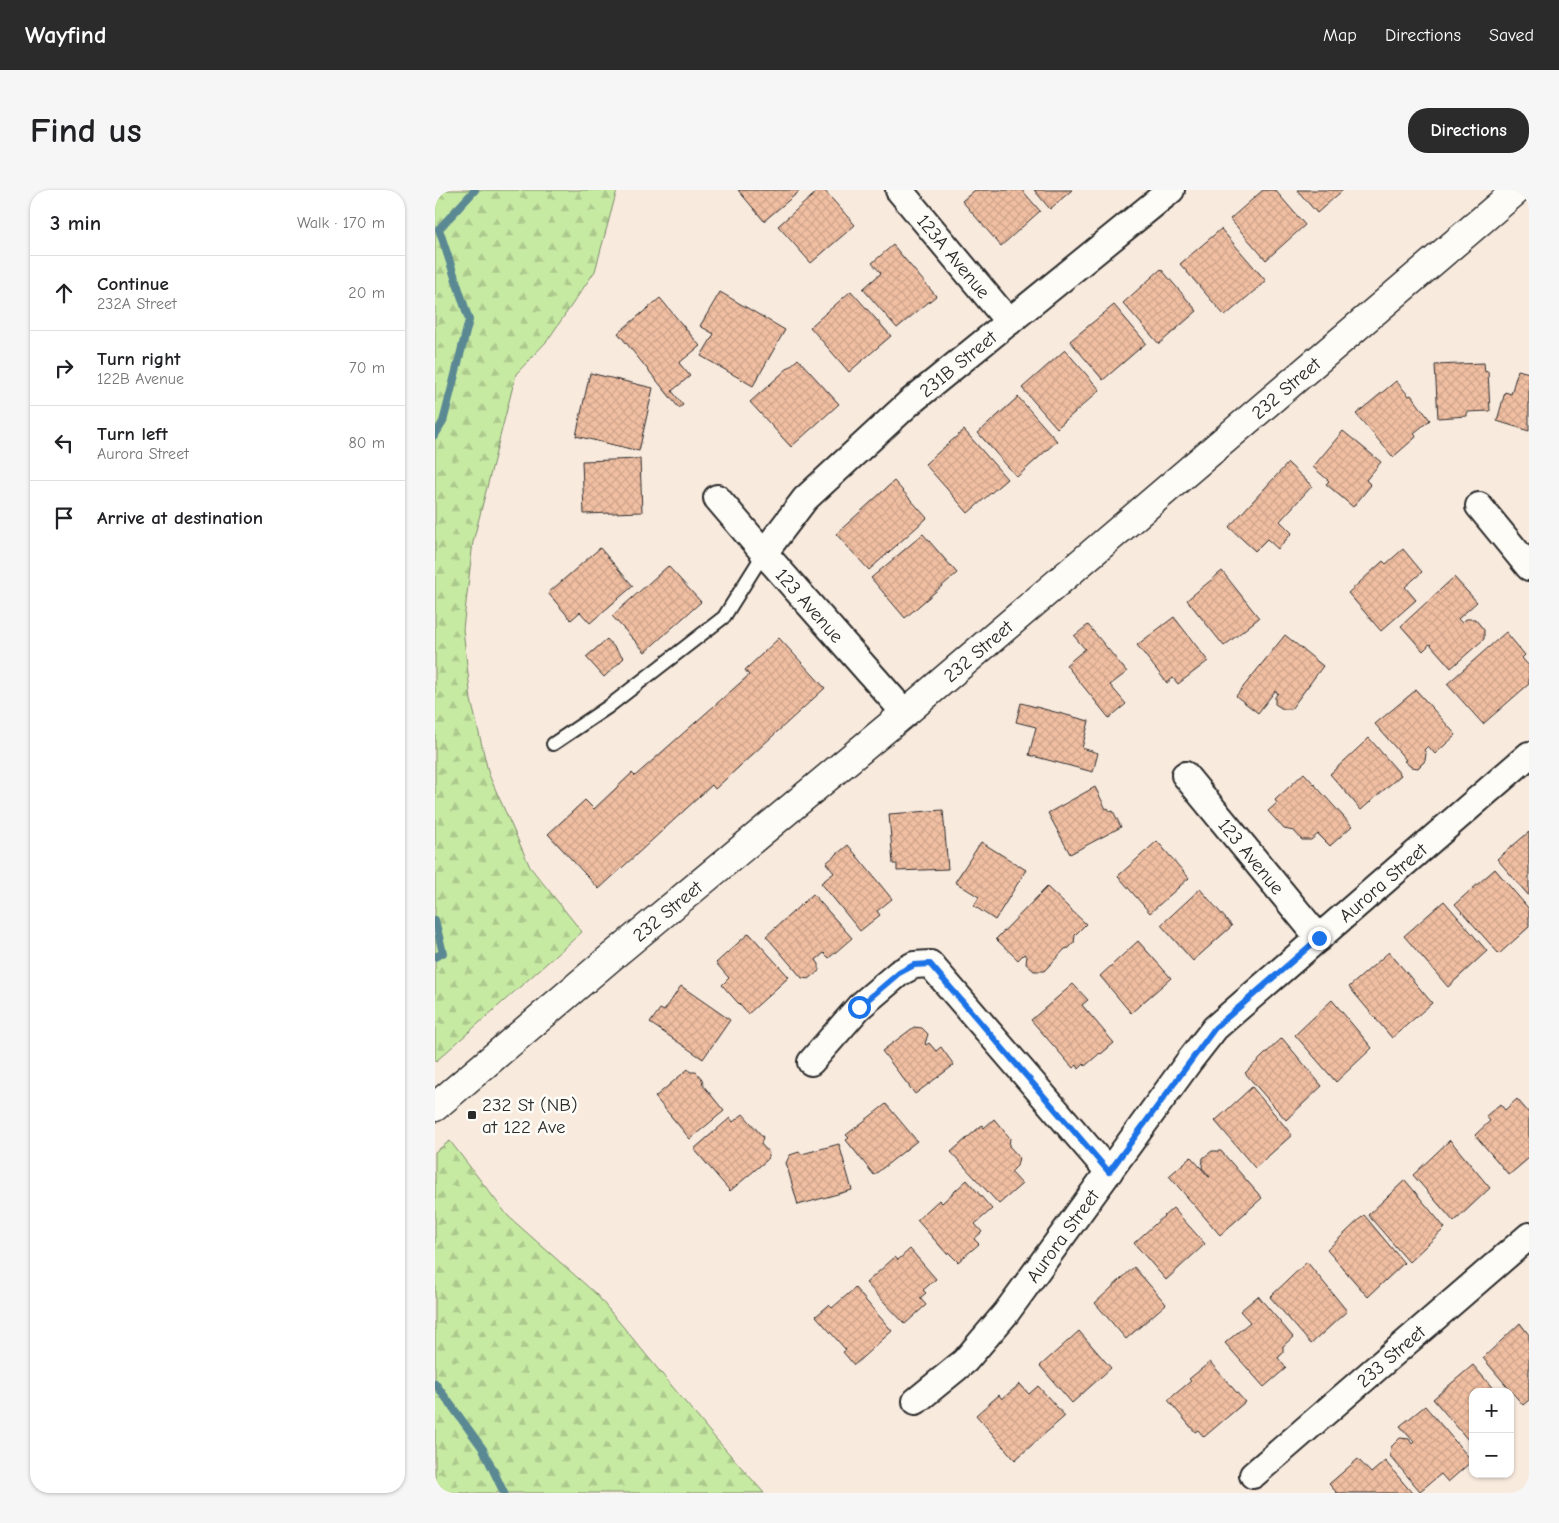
<!DOCTYPE html>
<meta charset="utf-8">
<style>
:root{--surface:#fff;--page:#f6f6f6;--text:#202124;--muted:#757577;--line:#e0e0e0;--accent:#2b2b2b}
body{margin:0;font-family:"Comic Neue",sans-serif;background:var(--page);color:var(--text)}
.controls{position:absolute;right:15px;bottom:15px;display:grid;overflow:hidden;border-radius:10px;box-shadow:0 1px 4px #0004}
.controls button{width:45px;height:45px;display:grid;place-items:center;padding:0;border:0;border-bottom:1px solid var(--line);background:var(--surface);color:var(--text);font:25px sans-serif}
.stop{position:absolute;width:15px;height:15px;margin:-11px;border:4px solid #1a73e8;border-radius:50%;background:#fff}
.stop.end{background:#1a73e8;border-color:#fff;box-shadow:0 1px 5px #0008}
.list{margin:0;padding:0;list-style:none}
h2{display:flex;justify-content:space-between;align-items:center;height:65px;margin:0;padding:0 20px;font-size:21px}
h2 small{font-size:16px;font-weight:400;color:var(--muted)}
.list li{display:grid;grid-template-columns:32px 1fr auto;gap:15px;align-items:center;box-sizing:border-box;height:75px;padding:0 20px;border-top:1px solid var(--line)}
.list b{display:block;font-size:19px;white-space:nowrap}
.list p{margin:0;font-size:16px;white-space:nowrap;color:var(--muted)}
.list em{font-size:16px;font-style:normal;color:var(--muted)}
.icon{flex:none;width:28px;height:28px;fill:none;stroke:currentColor;stroke-width:2;stroke-linecap:round;stroke-linejoin:round}
.map{position:relative;flex:none;width:1094px;height:1303px;overflow:hidden;border-radius:20px}
header{display:flex;align-items:center;gap:30px;box-sizing:border-box;height:70px;padding:0 25px;background:var(--accent);color:#fff}
header strong{font-size:24px}
nav{display:flex;gap:28px;margin-inline-start:auto;font-size:18px}
.intro{display:flex;align-items:center;justify-content:space-between;box-sizing:border-box;height:120px;padding:0 30px}
h1{margin:0;font-size:35px}
.button{padding:12px 22px;border-radius:20px;background:var(--accent);color:#fff;font-size:18px;font-weight:700}
main{display:flex;gap:30px;padding:0 30px}
aside{flex:1;background:var(--surface);border-radius:20px;box-shadow:0 1px 4px #0004}
.map>svg:first-child{display:block}
.forest{fill:url(#forest-firs);stroke:#798a67}
.lines{fill:none;stroke-linecap:round;stroke-linejoin:round}
.stream{stroke:#5a8993;stroke-width:8}
.building{fill:url(#building-cross-hatch);stroke:#2b2b2b}
.lane-casing{stroke:#2b2b2b;stroke-width:16}
.street-casing{stroke:#2b2b2b;stroke-width:30}
.secondary-casing{stroke:#2b2b2b;stroke-width:31}
.lane{stroke:#fdfcf7;stroke-width:12}
.street{stroke:#fdfcf7;stroke-width:26}
.secondary{stroke:#fdfcf7;stroke-width:28}
.route{stroke:#1a73e8;stroke-width:6}
.poi-dot{fill:#2b2b2b;stroke:#fdfcf7;stroke-width:2}
.labels{text-anchor:middle;stroke-width:5;stroke-linejoin:round;paint-order:stroke}
.street-label{font-size:19px;fill:#2b2b2b;stroke:#fdfcf7}
.poi-label{font-size:19px;fill:#2b2b2b;stroke:#fdfcf7;text-anchor:start}
</style>
<header>
<strong>Wayfind</strong>
<nav><a>Map</a><a>Directions</a><a>Saved</a></nav>
</header>
<div class="intro"><h1>Find us</h1><a class="button">Directions</a></div>
<main>
<aside>
<h2>3 min<small>Walk · 170 m</small></h2>
<ul class="list">
<li><svg class="icon" aria-label="ahead" viewBox="0 0 24 24"><path d="M12 20V5M6 11l6-6 6 6"/></svg><div><b>Continue</b><p>232A Street</p></div><em>20 m</em></li>
<li><svg class="icon" aria-label="right" viewBox="0 0 24 24"><path d="M7 20v-9h11M14 6l5 5-5 5"/></svg><div><b>Turn right</b><p>122B Avenue</p></div><em>70 m</em></li>
<li><svg class="icon" aria-label="left" viewBox="0 0 24 24"><path d="M17 20v-9H6M10 6l-5 5 5 5"/></svg><div><b>Turn left</b><p>Aurora Street</p></div><em>80 m</em></li>
<li><svg class="icon" aria-label="arrive" viewBox="0 0 24 24"><path d="M6 21V4h12l-3 4 3 4H6"/></svg><div><b>Arrive at destination</b></div></li>
</ul>
</aside>
<div class="map">
<svg width="1094" height="1303" viewBox="0 0 1094 1303">
<defs>
<pattern id="forest-firs" width="22" height="20" patternUnits="userSpaceOnUse" patternTransform="scale(1.25)"><rect width="22" height="20" fill="#c7eaa3"/><path d="M5 1l3.5 6h-7zM16 11l3.5 6h-7z" fill="#abc98c"/></pattern>
<pattern id="building-cross-hatch" width="8" height="8" patternUnits="userSpaceOnUse" patternTransform="scale(1.25)"><rect width="8" height="8" fill="#f1bfa2"/><path d="M0 0l8 8M0 8l8-8" fill="none" stroke="#cfa48c"/></pattern>
</defs>
<rect width="100%" height="100%" fill="#f9eade"/>
<filter id="ink" filterUnits="userSpaceOnUse"><feTurbulence type="fractalNoise" baseFrequency=".02" numOctaves="2"/><feDisplacementMap in="SourceGraphic" scale="10" xChannelSelector="R" yChannelSelector="G"/><feConvolveMatrix kernelMatrix="1 2 1 2 8 2 1 2 1" color-interpolation-filters="sRGB"/></filter>
<g filter="url(#ink)">
<path class="forest" d="M0 0H182L160 81 112 151 81 184 38 352 28 439 36 510 54 585 95 677 147 742 0 872Z
M15 951 73 1026 161 1104 274 1241 329 1303H0V962Z"/>
<g class="lines">
<path class="stream" d="M0 245 8 232 34 130 4 39 40 0
M0 730 8 763 0 767
M0 1193 48 1259 69 1303"/>
</g>
<path class="building" d="M303 0H366L329 31Z
M384 0H389L420 35 376 73 343 36Z
M540 0H587L605 21 566 56 527 11Z
M599 0H637L615 19Z
M828 0H840L870 35 831 70 795 29Z
M862 0H908L882 23Z
M786 39 831 91 790 126 745 74Z
M458 55 501 106 462 138 428 99 446 83 437 73Z
M726 79 762 121 724 154 688 113Z
M416 101 456 146 414 182 375 137Z
M285 102 350 140 318 196 266 166 279 144 265 136Z
M225 108 265 156 244 173 255 186 237 201 248 215 244 218 183 143Z
M679 115 711 153 668 190 635 151Z
M630 160 665 200 622 238 587 198Z
M363 169 404 214 356 257 315 212Z
M1049 173 1050 182 1053 181 1055 221 1032 222V226L1003 228 1000 175Z
M1083 180 1094 183V241L1062 231 1070 202 1076 204Z
M155 183 218 198 204 261 141 246Z
M961 191 974 206 976 205 995 230 979 243 981 247 958 267 921 224Z
M583 207 622 251 582 287 543 243Z
M529 240 572 289 533 323 490 274Z
M908 241 946 272 931 290 936 295 918 317 891 294 894 291 878 277Z
M205 269 207 322 149 324 147 271Z
M853 273 877 296 845 331 857 343 843 359 832 349 820 361 794 337Z
M459 291 492 328 434 380 401 344Z
M488 344 522 383 470 428 436 388Z
M165 358 198 396 155 433 145 422 136 430 113 403Z
M968 359 987 382 970 397 981 410 946 441 913 403 948 371 951 374Z
M233 376 266 412 210 462 177 426Z
M787 381 824 428 789 456 752 410Z
M1019 387 1042 412 1023 429 1027 433 1031 429H1040L1049 440V449L1016 478 995 454 988 461 966 436Z
M739 427 773 471 743 494 738 488 732 493 702 455Z
M653 435 692 482 675 495 691 514 674 528 631 475 650 459 639 446Z
M1071 442 1090 465 1087 468 1094 476V494L1048 534 1012 494Z
M850 445 888 476 856 519H848L840 514V507L843 503 840 501 823 523 801 506Z
M344 448 390 498 280 599 277 595 164 699 113 644 150 610 159 619 197 583 200 586 314 485 310 480Z
M172 449 189 468 169 487 151 467Z
M981 500 1021 545 1000 564 993 556 989 560 991 563 990 571 983 578 976 577 969 571 971 570 940 534Z
M586 513 654 531 647 558 663 563 658 582 594 565 601 537 581 532Z
M934 548 966 585 926 620 895 584Z
M869 583 917 636 895 656 883 644 876 650H867L859 641 849 639 833 621 842 613 840 610Z
M660 597 671 619 673 618 675 622 678 621 686 637 635 664 613 623Z
M508 620 513 679 462 681V674H458L454 624Z
M1094 642V706L1062 669Z
M722 651 754 688 715 723 683 686Z
M546 652 591 680 560 730 539 716 544 707 520 692Z
M413 655 457 709 442 721 445 725 425 741 386 693 399 683 391 673Z
M1060 679 1094 719V737L1064 764 1020 714Z
M612 697 651 734 640 745 639 753 634 758 630 759 609 781H599L591 774 592 766 589 764 583 770 561 749Z
M765 699 797 736 758 771 726 735Z
M378 704 417 748 394 768 389 763 381 770 384 774V781L374 789 367 788 331 746Z
M1009 711 1052 761 1013 797 969 746Z
M314 743 354 787 313 824 287 795 294 788 281 773Z
M703 751 736 788 696 823 665 786Z
M954 762 997 813 957 848 914 797Z
M638 794 653 810 647 815 679 853 666 864 665 863 650 876 649 874 644 879 642 875 638 878 596 830Z
M246 796 295 830 268 869 215 833 225 819 229 821Z
M897 810 937 858 901 892 860 845Z
M479 837 487 838 493 844 490 854 491 855 494 853 501 861 506 857 519 875 480 904 447 861Z
M847 848 887 896 851 930 810 883Z
M253 879 255 882H261L267 889 268 895 289 921 255 949 220 907Z
M817 897 857 945 820 978 780 931Z
M1082 909 1094 923V968L1074 985 1040 945 1055 931 1051 926 1065 914 1070 920Z
M451 914 482 951 439 985 411 950 414 948 411 945Z
M308 924 328 947 326 954 334 963 332 970 295 1001 259 959 295 928 298 932Z
M559 929 575 948 574 956 584 967 582 976 576 982 587 994 564 1014 516 962 547 935 549 938Z
M1015 950 1055 998 1019 1032 978 985Z
M404 954 417 1000 363 1015 351 973 355 965 364 962 367 964Z
M777 961H786L827 1008 785 1045 734 986 756 967 774 987H775L767 978 768 968Z
M532 990 557 1019 540 1034 547 1042 539 1049 544 1054 523 1072 513 1062 512 1064 482 1030 504 1010 507 1013Z
M970 990 1010 1038 974 1072 933 1025Z
M738 1018 770 1054 731 1090 699 1053Z
M929 1025 969 1073 933 1107 892 1060Z
M475 1059 501 1089 488 1100 491 1103 485 1108 491 1115 470 1134 431 1093 460 1067 463 1070Z
M872 1072 912 1121 876 1154 835 1107Z
M699 1077 731 1114 691 1149 660 1113Z
M420 1098 457 1141 419 1175 408 1162 411 1160 381 1126 394 1115 397 1118Z
M823 1106 858 1147 848 1156V1163L843 1168 851 1178 829 1197 790 1153 815 1132 805 1121Z
M1085 1133 1094 1145V1210L1088 1215 1048 1168Z
M644 1141 676 1178 637 1213 605 1176Z
M775 1172 810 1212 769 1247 763 1240 760 1242 733 1210 756 1191 754 1189Z
M1038 1175 1061 1202H1038V1248L1034 1251 998 1209Z
M585 1194 594 1204 603 1196 630 1226 580 1270 541 1225 564 1205 567 1209Z
M990 1216 1037 1271 1013 1292 1006 1284 985 1301 955 1266 956 1257 965 1248 974 1249 977 1254 979 1252 965 1236Z
M923 1269 936 1283 950 1271 977 1303H902L894 1294Z"/>
<g class="lines">
<g class="lane-casing">
<path id="lane" d="M118 554 173 517 289 427 329 363"/>
</g>
<g class="street-casing">
<g id="street">
<path id="s1" d="M464 0 574 132"/>
<path id="s2" d="M282 308 329 363 470 523"/>
<path d="M1044 316 1094 377"/>
<path id="s3" d="M329 363 370 309 474 213 736 0"/>
<path id="s4" d="M750 585 884 748"/>
<path d="M376 872 424 817 464 783 479 775 495 774 674 982"/>
<path id="s5" d="M481 1211 530 1171 571 1123 755 870 780 838 1094 565"/>
<path id="s6" d="M818 1285 1094 1046"/>
</g>
</g>
<g class="secondary-casing">
<g id="secondary">
<path id="s7" d="M0 917 174 769 470 523 1082 0"/>
</g>
</g>
<use href="#lane" class="lane"/>
<use href="#street" class="street"/>
<use href="#secondary" class="secondary"/>
</g>
</g>
<g class="lines" filter="url(#ink)">
<path class="route" d="M424 817 464 783 479 775 495 774 674 982 780 838 884 748"/>
</g>
<rect class="poi-dot" x="32" y="920" width="10" height="10" rx="2.5"/>
<g class="labels">
<g class="street-label">
<text dy="7" stroke="none"><textPath href="#s1" startOffset="86">123A Avenue</textPath></text>
<text dy="7" stroke="none"><textPath href="#s3" startOffset="272">231B Street</textPath></text>
<text dy="7" stroke="none"><textPath href="#s7" startOffset="1114">232 Street</textPath></text>
<text dy="7" stroke="none"><textPath href="#s2" startOffset="142">123 Avenue</textPath></text>
<text dy="7" stroke="none"><textPath href="#s7" startOffset="709">232 Street</textPath></text>
<text dy="7" stroke="none"><textPath href="#s4" startOffset="105">123 Avenue</textPath></text>
<text dy="7" stroke="none"><textPath href="#s5" startOffset="702">Aurora Street</textPath></text>
<text dy="7" stroke="none"><textPath href="#s7" startOffset="304">232 Street</textPath></text>
<text dy="7" stroke="none"><textPath href="#s5" startOffset="222">Aurora Street</textPath></text>
<text dy="7" stroke="none"><textPath href="#s6" startOffset="182">233 Street</textPath></text>
</g>
<g class="poi-label">
<text x="47" y="921">232 St (NB)<tspan x="47" dy="22">at 122 Ave</tspan></text>
</g>
</g>
</svg>
<div class="controls">
<button>+</button>
<button>−</button>
</div>
<div class="stop" style="left:424px;top:817px"></div>
<div class="stop end" style="left:884px;top:748px"></div>
</div>
</main>
